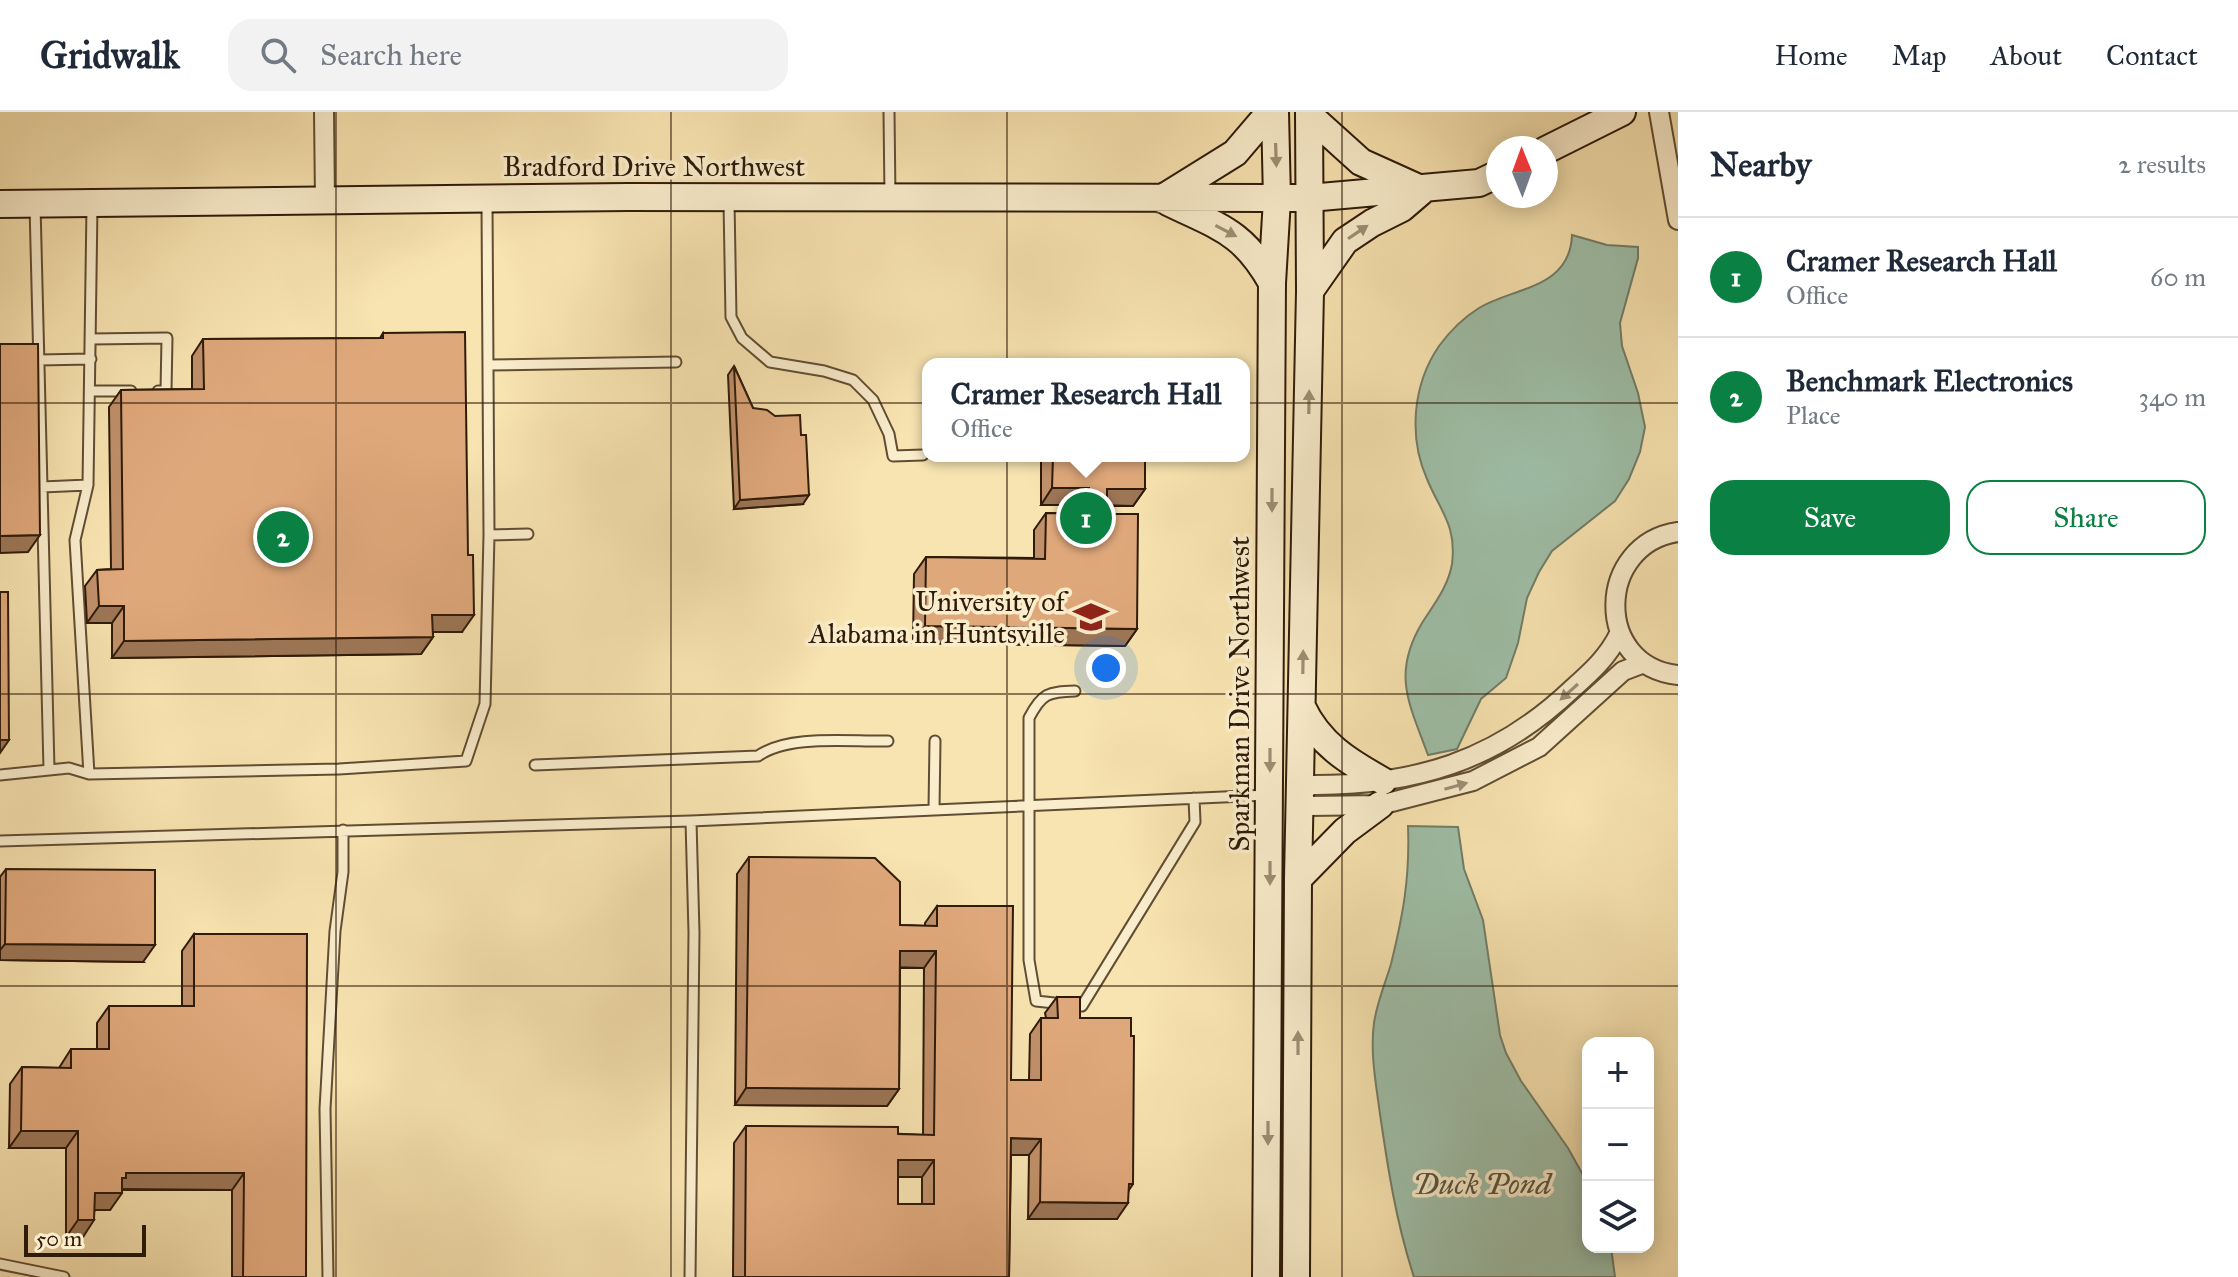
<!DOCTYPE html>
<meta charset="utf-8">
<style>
:root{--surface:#fff;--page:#f2f2f3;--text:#1f2937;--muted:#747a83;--line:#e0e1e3;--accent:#0b8043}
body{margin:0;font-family:"IM FELL Great Primer",serif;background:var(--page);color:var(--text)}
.controls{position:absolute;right:24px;bottom:24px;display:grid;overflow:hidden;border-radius:16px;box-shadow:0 4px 20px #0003}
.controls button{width:72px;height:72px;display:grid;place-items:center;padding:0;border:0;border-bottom:2px solid var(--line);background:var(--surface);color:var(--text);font:40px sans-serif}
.compass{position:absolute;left:1486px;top:24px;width:72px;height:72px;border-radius:50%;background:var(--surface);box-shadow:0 4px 20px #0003;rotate:359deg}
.scale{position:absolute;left:24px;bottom:20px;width:122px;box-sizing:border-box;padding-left:8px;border:4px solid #2f1b09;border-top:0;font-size:22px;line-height:28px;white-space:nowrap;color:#2f1b09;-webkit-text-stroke:6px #faedcc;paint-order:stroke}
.you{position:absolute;left:1106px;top:556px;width:28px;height:28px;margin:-20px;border:6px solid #fff;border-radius:50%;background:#1a73e8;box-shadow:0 0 0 12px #1a73e833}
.badge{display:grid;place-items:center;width:52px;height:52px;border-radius:50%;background:var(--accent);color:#fff;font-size:26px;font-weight:700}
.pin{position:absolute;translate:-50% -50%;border:4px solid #fff;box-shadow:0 2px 8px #0006}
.popup{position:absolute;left:922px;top:246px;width:328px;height:104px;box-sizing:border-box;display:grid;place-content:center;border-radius:16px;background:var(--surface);filter:drop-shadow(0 2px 6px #0005);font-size:26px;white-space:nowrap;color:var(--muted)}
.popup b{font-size:30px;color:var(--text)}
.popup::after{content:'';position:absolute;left:50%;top:100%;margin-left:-16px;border:16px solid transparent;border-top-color:var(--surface)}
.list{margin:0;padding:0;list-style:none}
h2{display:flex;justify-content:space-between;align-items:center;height:104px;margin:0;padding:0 32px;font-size:34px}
h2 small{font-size:26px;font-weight:400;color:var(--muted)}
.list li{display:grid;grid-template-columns:52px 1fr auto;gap:24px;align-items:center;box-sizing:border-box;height:120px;padding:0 32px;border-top:2px solid var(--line)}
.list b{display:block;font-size:30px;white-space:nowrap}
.list p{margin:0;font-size:26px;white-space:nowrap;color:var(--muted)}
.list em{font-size:26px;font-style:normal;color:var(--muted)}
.actions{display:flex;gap:16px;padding:24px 32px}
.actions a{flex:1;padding:18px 0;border:2px solid var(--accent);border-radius:24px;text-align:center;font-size:28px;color:var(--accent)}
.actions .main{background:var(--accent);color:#fff}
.icon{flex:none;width:44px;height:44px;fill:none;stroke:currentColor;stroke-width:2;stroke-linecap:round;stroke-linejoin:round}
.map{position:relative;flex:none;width:1678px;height:1165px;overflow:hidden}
header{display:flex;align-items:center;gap:48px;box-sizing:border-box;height:112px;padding:0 40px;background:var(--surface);border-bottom:2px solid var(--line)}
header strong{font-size:38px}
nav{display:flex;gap:44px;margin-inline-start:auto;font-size:28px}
.search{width:560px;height:72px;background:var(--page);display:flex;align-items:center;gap:20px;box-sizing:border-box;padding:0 28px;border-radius:24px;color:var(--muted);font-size:30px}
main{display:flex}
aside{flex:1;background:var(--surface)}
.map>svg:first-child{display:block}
.water{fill:#9ebfa8;stroke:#727d68;stroke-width:2}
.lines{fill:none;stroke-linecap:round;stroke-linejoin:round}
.lane-casing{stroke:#614d33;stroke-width:13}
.street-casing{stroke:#614d33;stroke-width:22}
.secondary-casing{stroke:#2f1b09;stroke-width:30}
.lane{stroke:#faedcc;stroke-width:9}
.street{stroke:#faedcc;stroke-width:18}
.secondary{stroke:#faedcc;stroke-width:26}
.wall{fill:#c0906a;stroke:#2f1b09;stroke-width:2;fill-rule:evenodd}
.shaded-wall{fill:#9c7656;stroke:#2f1b09;stroke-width:2}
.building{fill:#dfa87b;stroke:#2f1b09;stroke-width:2;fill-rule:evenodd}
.oneway{fill:#9f8e74}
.grid{fill:none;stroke:#2f1b09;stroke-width:2;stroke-opacity:0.55}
.labels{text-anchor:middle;stroke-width:7;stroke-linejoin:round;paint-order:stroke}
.street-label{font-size:28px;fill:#2f1b09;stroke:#faedcc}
.poi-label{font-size:28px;fill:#2f1b09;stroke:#faedcc;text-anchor:end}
.water-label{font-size:30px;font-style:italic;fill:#565441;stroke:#faedcc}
</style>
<header>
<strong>Gridwalk</strong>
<div class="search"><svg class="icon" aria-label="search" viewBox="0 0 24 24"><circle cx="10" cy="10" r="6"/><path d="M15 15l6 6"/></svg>Search here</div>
<nav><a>Home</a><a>Map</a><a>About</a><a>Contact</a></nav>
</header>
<main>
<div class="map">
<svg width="1678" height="1165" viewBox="0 0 1678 1165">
<rect width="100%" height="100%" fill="#f8e4b1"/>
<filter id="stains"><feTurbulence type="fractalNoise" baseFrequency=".0025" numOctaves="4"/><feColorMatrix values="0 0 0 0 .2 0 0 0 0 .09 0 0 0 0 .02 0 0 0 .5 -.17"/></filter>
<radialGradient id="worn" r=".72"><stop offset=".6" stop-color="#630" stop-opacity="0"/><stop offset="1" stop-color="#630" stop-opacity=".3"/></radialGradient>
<path class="water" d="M1572 123 1607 133 1638 135V146L1620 211 1622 234 1638 281 1645 315 1640 340 1629 367 1615 389 1552 439 1539 460 1527 486 1518 531 1506 566 1481 587 1457 637 1428 643C1410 593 1391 563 1422 511 1434 492 1448 475 1452 452 1457 413 1440 399 1427 367 1408 324 1413 272 1439 234 1450 219 1463 206 1479 196 1514 175 1570 177 1572 123Z
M1408 714 1458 715 1464 757 1483 808 1500 923 1506 941 1521 969 1568 1036 1588 1072V1135H1611L1615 1165H1414L1413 1162C1396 1109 1388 1057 1380 1002 1376 972 1370 941 1374 911 1377 890 1385 872 1391 852 1403 803 1410 766 1408 714Z"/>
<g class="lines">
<g class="lane-casing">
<path id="lane" d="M889 0 890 85
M729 89 731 205 742 226 770 250 824 259 853 268 873 288 889 322 893 344 923 343
M35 93 49 657
M91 227 167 226 166 279H158
M39 248 91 247
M488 253 676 250
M91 279H131
M42 375 88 373
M489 423 528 422
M1075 579C1048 580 1042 581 1029 606V848L1036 889 1082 894 1195 710 1194 686
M535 653 758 644C788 622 850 630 888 629
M89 662 75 428 88 373 92 94
M0 663 69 656 89 662 339 657 466 649 485 592 489 423 487 91
M934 698 935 629
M0 729 691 709 1268 683
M0 1152 64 1165
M328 1165 325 997 335 819 343 760V718
M690 1165 694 821 691 709"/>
</g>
<g class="street-casing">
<path id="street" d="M324 0 325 89
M1659 0 1678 108
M1678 420C1596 432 1593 554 1678 563
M1300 684 1310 694 1380 693 1473 669 1539 635 1623 559 1644 551
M1300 684 1310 673C1414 674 1496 649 1572 577 1591 560 1608 545 1619 522"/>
</g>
<g class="secondary-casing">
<path id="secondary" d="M1309 3 1361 50 1423 78 1402 96 1372 111 1345 129 1310 179
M1546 38 1622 0
M1161 87 1235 41 1270 0
M1168 90C1219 115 1243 119 1272 171
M0 92 628 85 1309 86 1479 71 1498 62
M1302 595C1319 632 1349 650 1383 669
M1298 767 1345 719 1380 693
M1266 1165 1272 171 1277 87 1275 0
M1296 1165 1298 767 1310 179 1309 0"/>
</g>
<use href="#lane" class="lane"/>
<use href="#street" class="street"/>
<use href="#secondary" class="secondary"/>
</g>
<path class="wall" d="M383 221 462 520H433V525L421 542 112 546V511H87L85 474 97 458 111 457 109 295 121 278 192 277V244L203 227 380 226Z
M734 254 753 296 803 392 734 397 728 263Z
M1041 344H1145V377L1133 394H1107V402L1137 517 1125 534 913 531 914 462 926 445 1034 446V418L1046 401 1077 402V393H1041Z
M749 745 900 813 925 814V811L937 794 1011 968H1029L1030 922 1041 906H1046L1045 901 1057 885 1080 906 1133 1072 1129 1078 1117 1107H1028L1029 1043H1011L1009 1165H733L734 1031 746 1014 923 1023 924 856H900L899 977 887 994 735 993 737 762ZM898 1065H922V1092H898Z
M6 757 143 850 0 848V765Z
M194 822 306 1165H232V1078H122L110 1098H95L83 1125H66V1036H9L10 972 22 955 59 956 71 937H97V911L109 894H182V839Z"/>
<path class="shaded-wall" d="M1052 376H1089L1077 393H1041Z
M1107 377H1145L1133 394 1096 393Z
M809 383 803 392 734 397 740 388Z
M40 423 28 440 0 441V424Z
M99 494H124L112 511H87Z
M432 503H474L462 520H420Z
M925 514 1137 517 1125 534 913 531Z
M433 525 421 542 112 546 124 529Z
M0 628H9L0 641Z
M5 832 155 833 143 850 0 848V838Z
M900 839H936L924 856 888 855Z
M746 976 899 977 887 994 735 993Z
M21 1019H78L66 1036H9Z
M1011 1026 1041 1027 1029 1043H999Z
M898 1048H934L922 1065H886Z
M126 1061H244L232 1078 118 1077 122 1081 110 1098H83L95 1081Z
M1040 1090 1128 1091 1117 1107H1028Z
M78 1108H94L83 1125H66Z"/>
<path class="building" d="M465 220 468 443H473L474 503H432L433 525 124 529V494H99L97 458 123 457 121 278 204 277 203 227 383 226V221Z
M0 232H38L40 423 0 424Z
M734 254 753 296 767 298 775 304 800 303 801 323H806L809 383 740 388Z
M1053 344H1145V377H1107V402H1138L1137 517 925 514 926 445 1045 447 1046 401 1088 402 1089 376H1052Z
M0 480H8L9 628H0Z
M749 745 875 746 900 770V813L937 814V794H1013L1011 968H1041V906H1058L1057 885H1080V906H1131V924H1134L1133 1072H1129L1128 1091 1040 1090 1041 1027 1011 1026 1009 1165H745L746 1014 898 1015V1022L934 1023 936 839H900L899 977 746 976ZM898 1048H934V1092H898Z
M6 757 155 758V833L5 832Z
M194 822H307L306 1165H243L244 1061H126V1066H122V1081H95L94 1108H78V1019H21L22 955 71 956V937H109V894H194Z"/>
<defs><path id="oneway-solid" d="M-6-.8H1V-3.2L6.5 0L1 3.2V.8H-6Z" transform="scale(2)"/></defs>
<g class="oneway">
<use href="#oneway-solid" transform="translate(1276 43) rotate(88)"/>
<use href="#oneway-solid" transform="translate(1226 119) rotate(28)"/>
<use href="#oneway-solid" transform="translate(1358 120) rotate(-34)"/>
<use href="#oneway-solid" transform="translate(1309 290) rotate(-89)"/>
<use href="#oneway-solid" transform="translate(1272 388) rotate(90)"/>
<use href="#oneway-solid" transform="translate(1303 550) rotate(-89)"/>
<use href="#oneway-solid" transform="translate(1569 580) rotate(138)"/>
<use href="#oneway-solid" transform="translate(1270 648) rotate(90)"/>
<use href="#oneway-solid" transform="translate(1456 674) rotate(-16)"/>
<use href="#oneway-solid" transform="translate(1270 761) rotate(90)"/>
<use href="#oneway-solid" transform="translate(1298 931) rotate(-90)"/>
<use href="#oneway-solid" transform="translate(1268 1021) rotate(90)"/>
</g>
<path class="grid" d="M336 0V1165M671 0V1165M1007 0V1165M1342 0V1165M0 291H1678M0 582H1678M0 874H1678"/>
<defs>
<g id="university-bare" transform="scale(2.76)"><path d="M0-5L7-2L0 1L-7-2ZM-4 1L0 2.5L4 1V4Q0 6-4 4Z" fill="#8f2418" stroke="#faedcc" stroke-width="2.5" paint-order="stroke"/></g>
</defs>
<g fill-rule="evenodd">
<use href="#university-bare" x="1091" y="505"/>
</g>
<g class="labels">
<g class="street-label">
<text x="654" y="64">Bradford Drive Northwest</text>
<text transform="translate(1239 582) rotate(-90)" y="10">Sparkman Drive Northwest</text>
</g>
<g class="poi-label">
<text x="1065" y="499">University of<tspan x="1065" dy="32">Alabama in Huntsville</tspan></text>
</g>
<g class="water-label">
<text x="1482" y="1082">Duck Pond</text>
</g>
</g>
<rect width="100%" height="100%" filter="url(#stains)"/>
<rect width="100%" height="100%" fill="url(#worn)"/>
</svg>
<div class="controls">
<button>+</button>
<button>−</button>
<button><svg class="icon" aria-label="layers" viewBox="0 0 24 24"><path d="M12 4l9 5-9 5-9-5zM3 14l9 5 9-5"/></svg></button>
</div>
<svg class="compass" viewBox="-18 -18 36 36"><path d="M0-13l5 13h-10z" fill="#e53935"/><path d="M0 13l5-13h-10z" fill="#747a83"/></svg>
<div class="scale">50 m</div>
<div class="you"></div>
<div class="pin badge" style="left:1086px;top:406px">1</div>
<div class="popup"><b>Cramer Research Hall</b>Office</div>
<div class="pin badge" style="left:283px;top:425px">2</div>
</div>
<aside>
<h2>Nearby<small>2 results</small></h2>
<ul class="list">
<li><span class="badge">1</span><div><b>Cramer Research Hall</b><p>Office</p></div><em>60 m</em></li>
<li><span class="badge">2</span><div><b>Benchmark Electronics</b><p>Place</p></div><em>340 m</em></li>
</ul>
<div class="actions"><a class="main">Save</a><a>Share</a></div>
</aside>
</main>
